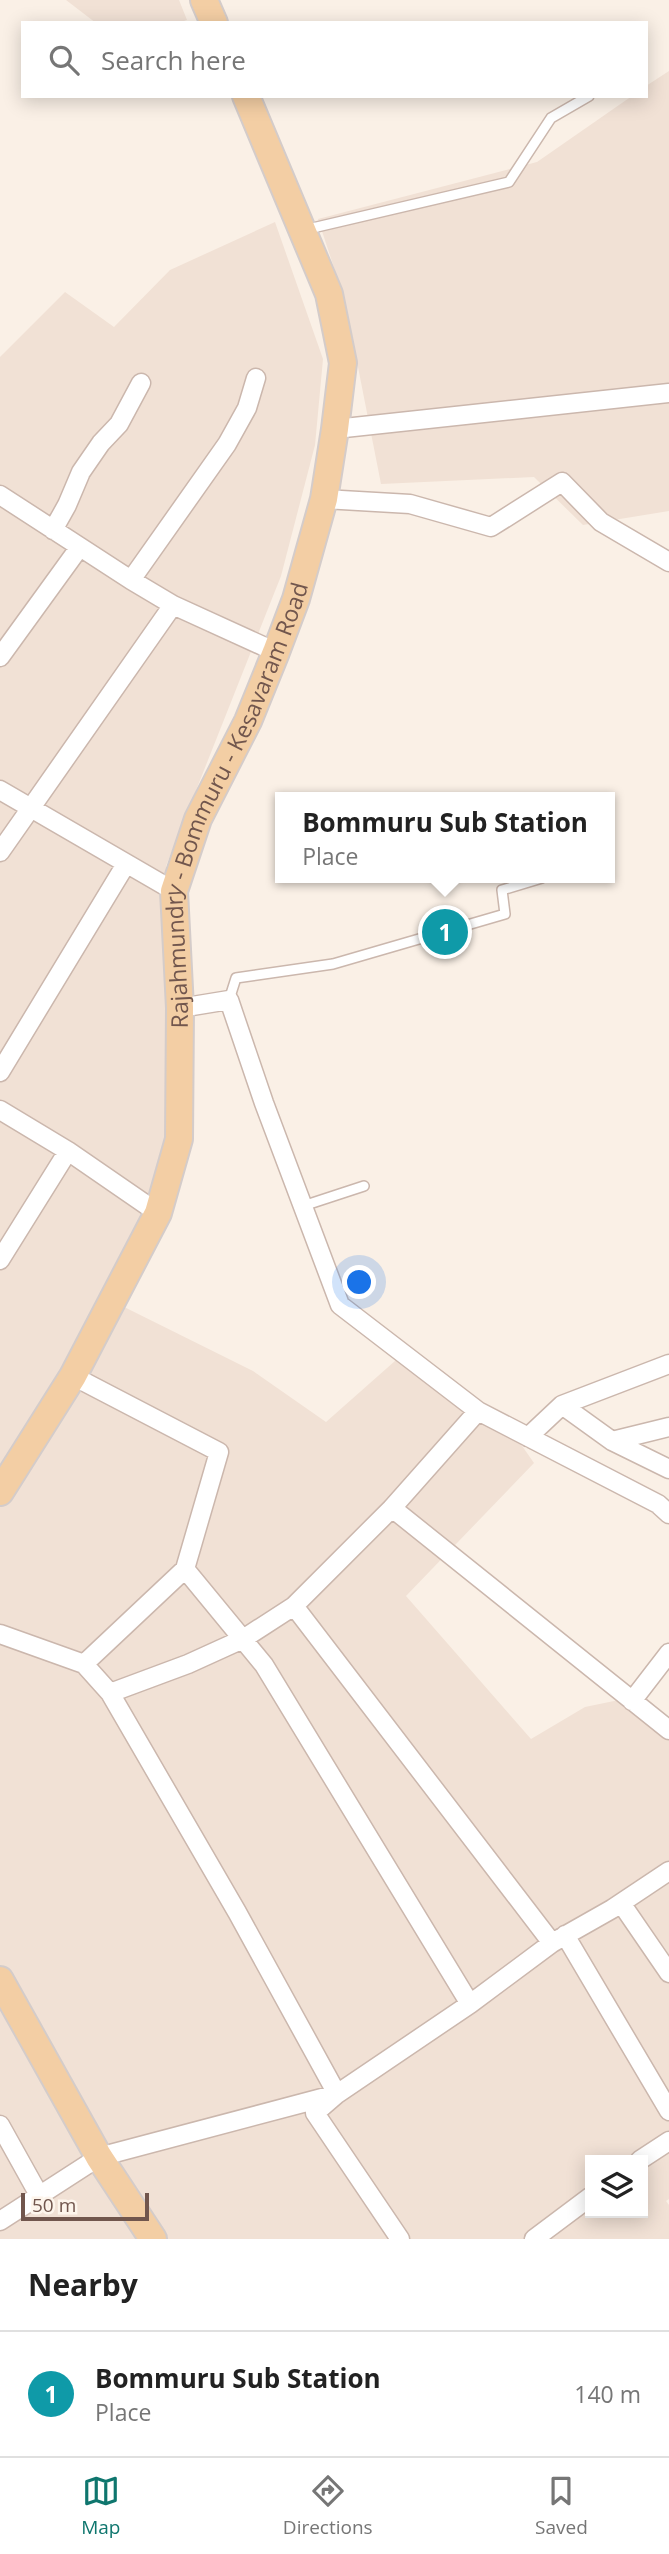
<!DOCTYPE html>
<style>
:root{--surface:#fff;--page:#f6f6f6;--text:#222;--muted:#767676;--line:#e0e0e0;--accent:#0f766e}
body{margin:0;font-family:"Open Sans",sans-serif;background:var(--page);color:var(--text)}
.controls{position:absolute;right:21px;bottom:21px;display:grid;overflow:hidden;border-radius:0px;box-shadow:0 4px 18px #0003}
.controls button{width:63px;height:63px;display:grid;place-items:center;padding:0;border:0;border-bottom:2px solid var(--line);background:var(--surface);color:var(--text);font:35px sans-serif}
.scale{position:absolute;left:21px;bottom:18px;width:128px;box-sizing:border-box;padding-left:7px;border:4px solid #71564d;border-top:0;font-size:19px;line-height:24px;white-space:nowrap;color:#71564d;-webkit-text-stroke:5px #fdf5ec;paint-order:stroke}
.you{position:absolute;left:360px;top:1283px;width:24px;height:24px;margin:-18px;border:5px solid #fff;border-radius:50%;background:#1a73e8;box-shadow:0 0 0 10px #1a73e833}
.badge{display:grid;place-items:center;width:46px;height:46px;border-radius:50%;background:var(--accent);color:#fff;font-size:23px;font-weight:700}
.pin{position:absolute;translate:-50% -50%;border:4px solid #fff;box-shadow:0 2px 7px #0006}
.popup{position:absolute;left:275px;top:792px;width:340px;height:91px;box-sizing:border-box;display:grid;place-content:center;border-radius:0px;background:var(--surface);filter:drop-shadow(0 2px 5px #0005);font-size:23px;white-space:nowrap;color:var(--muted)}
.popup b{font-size:26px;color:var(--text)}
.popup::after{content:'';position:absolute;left:50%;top:100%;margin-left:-14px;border:14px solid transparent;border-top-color:var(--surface)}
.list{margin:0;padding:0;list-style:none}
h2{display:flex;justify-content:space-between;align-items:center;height:91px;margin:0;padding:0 28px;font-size:30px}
h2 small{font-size:23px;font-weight:400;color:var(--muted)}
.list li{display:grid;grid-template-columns:46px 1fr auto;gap:21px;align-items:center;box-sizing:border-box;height:126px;padding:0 28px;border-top:2px solid var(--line)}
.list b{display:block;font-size:26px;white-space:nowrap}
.list p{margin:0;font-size:23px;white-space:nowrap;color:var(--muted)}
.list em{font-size:23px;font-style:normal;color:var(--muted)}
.icon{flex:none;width:38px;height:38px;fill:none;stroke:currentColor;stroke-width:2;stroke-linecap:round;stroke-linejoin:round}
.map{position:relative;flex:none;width:669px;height:2239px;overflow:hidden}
.search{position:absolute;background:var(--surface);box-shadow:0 4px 18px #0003;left:21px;right:21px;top:21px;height:77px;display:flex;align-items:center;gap:18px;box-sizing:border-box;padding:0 24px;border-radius:0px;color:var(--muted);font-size:26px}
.sheet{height:217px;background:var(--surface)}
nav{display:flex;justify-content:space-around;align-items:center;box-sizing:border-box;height:98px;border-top:2px solid var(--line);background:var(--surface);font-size:19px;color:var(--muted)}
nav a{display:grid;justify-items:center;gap:4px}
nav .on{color:var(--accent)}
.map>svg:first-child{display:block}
.residential{fill:#f1e1d5;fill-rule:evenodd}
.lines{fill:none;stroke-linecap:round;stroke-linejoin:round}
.lane-casing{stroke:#cbb7ad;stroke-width:12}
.street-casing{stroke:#cbb7ad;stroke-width:21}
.primary-casing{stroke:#d4ccca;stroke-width:30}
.lane{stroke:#fff;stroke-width:9}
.street{stroke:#fff;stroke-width:18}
.primary{stroke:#f3cea4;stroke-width:26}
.labels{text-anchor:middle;stroke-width:7;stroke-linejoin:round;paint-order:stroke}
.street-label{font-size:23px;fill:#71564d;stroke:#fdf5ec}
</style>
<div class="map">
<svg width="669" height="2239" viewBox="0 0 669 2239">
<rect width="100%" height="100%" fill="#faf0e6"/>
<path class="residential" d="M66 0H179L187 20 178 23H96Z
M669 71V511L583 525 534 477 381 484 345 301 318 219 537 162 632 96H646V86Z
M275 222 323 359 315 445 281 576 166 866V1143L154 1203 102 1296 253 1371 326 1422 404 1353 443 1371 506 1423 534 1463 406 1596 531 1739 585 1707 643 1695 669 1718V2199L666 2201 669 2205V2239H0V357L65 292 114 327 170 270ZM590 2160H643V2213H590Z"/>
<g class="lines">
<g class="lane-casing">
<path id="lane" d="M304 230 509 182 551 118 589 96
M229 1000 236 978 333 964 505 914 502 890 542 878
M303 1206 364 1186"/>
</g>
<g class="street-casing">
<path id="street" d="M335 429 669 393
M0 495 131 580 173 605 276 652
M324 499 410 504 491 527 562 482 601 522 669 562
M53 530 67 505 81 472 101 443 119 424 141 383
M131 580 227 444 247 408 256 378
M0 657 79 548
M0 790 174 891
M0 852 173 605
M180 1008 229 1000 264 1103 340 1305 478 1411 658 1504 669 1514
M0 1072 126 864
M0 1110 68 1151 158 1213
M0 1260 68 1151
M73 1376 219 1452 185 1569 84 1664
M562 1405 612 1441 669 1469
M478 1411 392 1508 294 1606 552 1943
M528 1437 562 1405 669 1364
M612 1441 669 1427
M392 1508 669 1730
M185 1569 264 1665 470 2004
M0 1634 84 1664 110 1693 237 1912 337 2094 315 2113 400 2239
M110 1693 188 1664 243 1639 294 1606
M632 1701 669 1653
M621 1903 669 1973
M565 1935 669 2111
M0 2125 39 2195
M640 2160 669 2141
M0 2221 99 2157 337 2094 470 2004 552 1943 612 1909 669 1871
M534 2239 590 2197"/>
</g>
<g class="primary-casing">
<g id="primary">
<path d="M204 0 214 23"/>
<path id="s1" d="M0 1492 73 1376 158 1213 179 1139 180 1008 174 891 198 819 248 721 276 652 296 599 324 499 335 429 343 363 329 294 246 96"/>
<path d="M0 1980 99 2157 153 2239"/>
</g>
</g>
<use href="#lane" class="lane"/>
<use href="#street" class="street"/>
<use href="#primary" class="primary"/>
</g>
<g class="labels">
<g class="street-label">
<text dy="8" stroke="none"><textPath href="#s1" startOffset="744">Rajahmundry - Bommuru - Kesavaram Road</textPath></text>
</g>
</g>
</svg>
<div class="controls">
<button><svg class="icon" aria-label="layers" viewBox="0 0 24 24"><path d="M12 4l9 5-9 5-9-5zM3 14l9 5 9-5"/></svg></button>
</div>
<div class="scale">50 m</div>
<div class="you"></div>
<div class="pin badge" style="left:445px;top:932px;background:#0f9aa8">1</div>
<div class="popup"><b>Bommuru Sub Station</b>Place</div>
<div class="search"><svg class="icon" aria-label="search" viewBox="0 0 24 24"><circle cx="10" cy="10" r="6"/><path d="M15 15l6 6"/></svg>Search here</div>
</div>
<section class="sheet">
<h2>Nearby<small></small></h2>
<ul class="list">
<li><span class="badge" style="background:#0f9aa8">1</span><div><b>Bommuru Sub Station</b><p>Place</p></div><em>140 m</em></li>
</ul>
</section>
<nav>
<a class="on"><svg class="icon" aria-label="map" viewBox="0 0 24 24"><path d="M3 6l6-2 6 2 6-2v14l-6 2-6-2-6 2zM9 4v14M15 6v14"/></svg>Map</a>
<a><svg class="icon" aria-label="directions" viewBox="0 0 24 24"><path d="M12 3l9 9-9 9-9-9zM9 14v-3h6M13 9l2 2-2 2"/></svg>Directions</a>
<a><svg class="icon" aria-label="saved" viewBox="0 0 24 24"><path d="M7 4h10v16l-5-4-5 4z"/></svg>Saved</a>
</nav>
